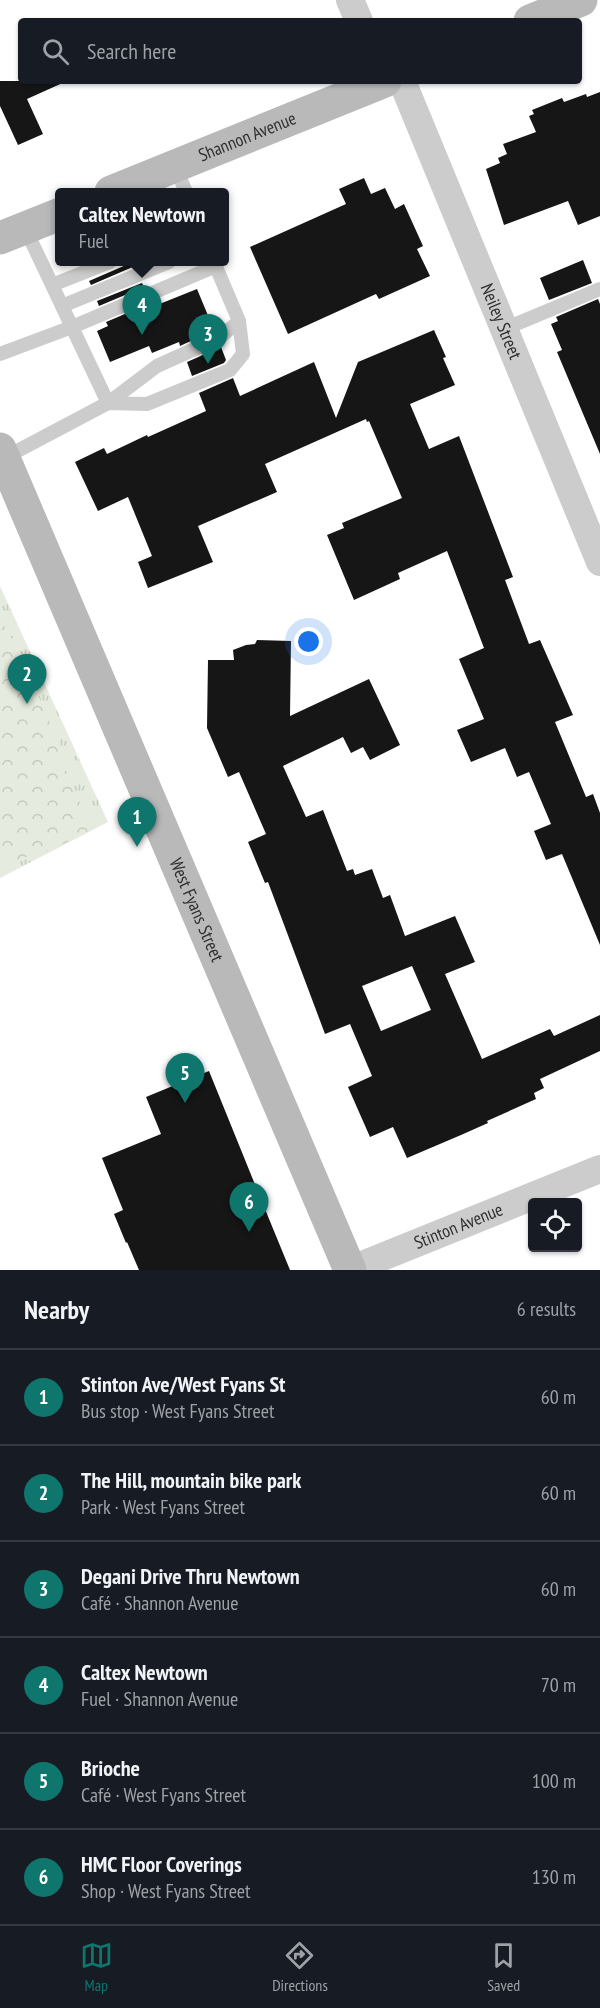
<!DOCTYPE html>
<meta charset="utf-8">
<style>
:root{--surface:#171b24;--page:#20242c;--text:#f1f3f6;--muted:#9ea1a6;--line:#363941;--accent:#0f766e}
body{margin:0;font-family:"PT Sans Narrow",sans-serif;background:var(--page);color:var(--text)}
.controls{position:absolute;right:18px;bottom:18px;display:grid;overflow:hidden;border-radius:6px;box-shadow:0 2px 4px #0004}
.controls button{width:54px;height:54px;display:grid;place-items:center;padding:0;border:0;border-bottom:2px solid var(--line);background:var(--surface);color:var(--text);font:30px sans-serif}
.you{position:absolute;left:309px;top:642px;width:21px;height:21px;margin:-15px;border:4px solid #fff;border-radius:50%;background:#1a73e8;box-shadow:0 0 0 9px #1a73e833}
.badge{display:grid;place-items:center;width:39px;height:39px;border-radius:50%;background:var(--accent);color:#fff;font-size:20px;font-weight:700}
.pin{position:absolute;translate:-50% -50px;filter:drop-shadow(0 2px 3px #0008)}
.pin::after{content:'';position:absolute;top:32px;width:21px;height:18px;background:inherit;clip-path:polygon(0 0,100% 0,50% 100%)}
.popup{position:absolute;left:55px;top:188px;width:174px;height:78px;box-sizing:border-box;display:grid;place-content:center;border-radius:6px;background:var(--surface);filter:drop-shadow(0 2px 4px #0005);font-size:20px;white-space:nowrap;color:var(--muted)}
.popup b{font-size:22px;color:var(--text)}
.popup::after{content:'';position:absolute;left:50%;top:100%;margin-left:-12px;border:12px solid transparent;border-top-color:var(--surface)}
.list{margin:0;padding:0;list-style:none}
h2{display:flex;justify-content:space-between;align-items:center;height:78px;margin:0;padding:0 24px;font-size:26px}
h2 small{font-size:20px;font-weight:400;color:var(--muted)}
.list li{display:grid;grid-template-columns:39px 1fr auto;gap:18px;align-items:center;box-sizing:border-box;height:96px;padding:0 24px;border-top:2px solid var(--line)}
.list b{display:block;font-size:22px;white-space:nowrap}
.list p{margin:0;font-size:20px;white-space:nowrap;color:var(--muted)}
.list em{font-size:20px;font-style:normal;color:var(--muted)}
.icon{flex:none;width:33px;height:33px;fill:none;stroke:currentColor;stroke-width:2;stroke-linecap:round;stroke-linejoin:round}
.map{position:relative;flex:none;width:600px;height:1270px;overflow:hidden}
.search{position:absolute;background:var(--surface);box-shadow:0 2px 4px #0004;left:18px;right:18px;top:18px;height:66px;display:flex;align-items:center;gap:15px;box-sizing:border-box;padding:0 21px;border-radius:6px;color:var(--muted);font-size:22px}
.sheet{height:654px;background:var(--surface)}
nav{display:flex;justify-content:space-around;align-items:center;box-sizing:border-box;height:84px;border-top:2px solid var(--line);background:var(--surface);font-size:16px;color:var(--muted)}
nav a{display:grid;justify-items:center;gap:3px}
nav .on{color:var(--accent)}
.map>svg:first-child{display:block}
.grass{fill:url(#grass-tufts)}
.forest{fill:url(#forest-crowns)}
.building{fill:#161616;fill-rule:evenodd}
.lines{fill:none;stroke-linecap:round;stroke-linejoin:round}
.service{stroke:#ccc;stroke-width:14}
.minor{stroke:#ccc;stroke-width:28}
.secondary{stroke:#b9b9b9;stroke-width:33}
.labels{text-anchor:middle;stroke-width:6;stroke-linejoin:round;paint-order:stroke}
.street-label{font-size:18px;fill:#2f2f2f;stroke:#fff}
</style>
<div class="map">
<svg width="600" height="1270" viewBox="0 0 600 1270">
<defs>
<pattern id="grass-tufts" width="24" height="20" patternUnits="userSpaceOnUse" patternTransform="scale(1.5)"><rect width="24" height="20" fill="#e5ebde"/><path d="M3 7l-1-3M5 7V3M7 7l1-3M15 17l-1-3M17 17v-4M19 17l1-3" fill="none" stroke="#c5cabf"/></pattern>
<pattern id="forest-crowns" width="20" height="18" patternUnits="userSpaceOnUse" patternTransform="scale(1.5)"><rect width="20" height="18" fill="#e5ebde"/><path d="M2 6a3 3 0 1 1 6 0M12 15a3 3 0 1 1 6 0" fill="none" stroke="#c5cabf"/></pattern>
</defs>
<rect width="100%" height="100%" fill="#fff"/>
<path class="grass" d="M0 586 108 822 0 878Z"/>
<path class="forest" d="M0 619 19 651 60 746 61 765 93 829 61 845 0 866Z"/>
<path class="building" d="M0 81H67L27 99 43 134 18 145 0 106Z
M600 92V216L578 225 568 201 504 225 486 169 500 163 498 158 507 154 503 144 536 132 529 116 534 114 532 110 562 98 564 102 586 94 587 97Z
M364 178 371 194 385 188 395 209 404 204 423 246 417 249 430 276 379 299 376 294 288 334 250 247 346 204 339 189Z
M583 260 592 283 549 300 540 278Z
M133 262 135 266 91 285 89 281Z
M142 283 144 287 99 306 97 301Z
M197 289 214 330 180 346 179 342 152 353 149 346 110 362 97 331 108 326 106 322 151 303 152 307Z
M598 299 600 304V454L557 352 562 350 551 324 558 321 556 317Z
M434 330 446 357 443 358 455 385 410 404 429 449 459 436 513 577 505 580 529 644 540 640 573 715 555 722 586 797 593 794 600 813V945L562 854 546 860 534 831 551 824 529 772 517 777 505 748 471 762 457 730 484 719 459 659 484 648 447 551 398 573 400 579 354 600 327 535 344 528 342 523 402 498 369 421 367 422 366 419 265 464 277 492 198 526 213 562 148 588 138 562 152 556 128 497 98 511 75 462 104 448 107 454 147 435 148 437 206 411 199 393 233 378 240 396 314 362 336 418 358 362Z
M221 347 226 360 224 363 192 376 187 362Z
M257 640 291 641 290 716 369 679 400 745 370 760 363 747 351 753 343 737 283 766 306 817 323 810 347 871 353 869 355 875 372 869 383 898 390 895 405 936 455 916 475 962 445 974 482 1059 550 1029 554 1036 600 1015V1051L540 1079 544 1088 534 1093 536 1099 487 1121 488 1123 461 1135 407 1158 393 1127 370 1137 348 1087 372 1076 350 1024 325 1034 268 882 265 883 248 842 266 834 239 772 228 777 207 728 208 660H234L233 650 246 645 255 644ZM412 966 431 1010 381 1031 362 986Z
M209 1071 267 1214 290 1270H139L127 1242 126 1243 114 1214 123 1210 102 1158 161 1134 146 1097Z"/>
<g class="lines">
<path class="service" d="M175 166 186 192
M25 228 108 403 157 366 219 338 239 321
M52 285 110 262
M62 306 169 262
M504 329 600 289
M0 354 72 327 216 266
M4 458 108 403 147 404 230 370 243 354 239 321 214 262"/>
<g class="minor">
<path d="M350 0 359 21"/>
<path id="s1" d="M402 81 600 562"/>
<path id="s2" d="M350 1270 600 1169"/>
</g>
<g class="secondary">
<path d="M530 21 581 0"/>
<path id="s3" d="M111 192 385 81"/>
<path d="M0 238 60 214"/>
<path id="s4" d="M0 449 350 1270"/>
</g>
</g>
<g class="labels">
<g class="street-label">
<text dy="6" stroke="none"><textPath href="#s3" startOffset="147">Shannon Avenue</textPath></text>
<text dy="6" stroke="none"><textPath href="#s1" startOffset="260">Neiley Street</textPath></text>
<text dy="6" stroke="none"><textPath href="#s4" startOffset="501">West Fyans Street</textPath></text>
<text dy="6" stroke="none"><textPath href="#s2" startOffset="117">Stinton Avenue</textPath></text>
</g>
</g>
</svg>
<div class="controls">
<button><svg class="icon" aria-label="locate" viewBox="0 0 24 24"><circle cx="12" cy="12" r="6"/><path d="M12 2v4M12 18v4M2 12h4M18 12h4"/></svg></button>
</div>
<div class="you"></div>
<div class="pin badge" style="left:137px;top:847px">1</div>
<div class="pin badge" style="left:27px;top:704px">2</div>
<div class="pin badge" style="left:208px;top:364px">3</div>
<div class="pin badge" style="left:142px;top:335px">4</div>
<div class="popup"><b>Caltex Newtown</b>Fuel</div>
<div class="pin badge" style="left:185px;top:1103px">5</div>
<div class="pin badge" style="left:249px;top:1232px">6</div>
<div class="search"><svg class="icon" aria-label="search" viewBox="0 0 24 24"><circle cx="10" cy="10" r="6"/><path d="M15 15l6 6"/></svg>Search here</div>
</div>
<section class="sheet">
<h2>Nearby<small>6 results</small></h2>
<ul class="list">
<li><span class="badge">1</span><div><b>Stinton Ave/West Fyans St</b><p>Bus stop · West Fyans Street</p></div><em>60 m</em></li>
<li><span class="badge">2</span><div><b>The Hill, mountain bike park</b><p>Park · West Fyans Street</p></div><em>60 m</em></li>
<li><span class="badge">3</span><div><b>Degani Drive Thru Newtown</b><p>Café · Shannon Avenue</p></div><em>60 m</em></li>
<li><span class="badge">4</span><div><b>Caltex Newtown</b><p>Fuel · Shannon Avenue</p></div><em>70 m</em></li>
<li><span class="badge">5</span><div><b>Brioche</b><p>Café · West Fyans Street</p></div><em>100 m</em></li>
<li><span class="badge">6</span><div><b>HMC Floor Coverings</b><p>Shop · West Fyans Street</p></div><em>130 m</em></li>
</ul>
</section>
<nav>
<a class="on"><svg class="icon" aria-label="map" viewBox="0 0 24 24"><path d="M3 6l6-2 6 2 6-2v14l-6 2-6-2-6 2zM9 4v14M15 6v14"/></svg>Map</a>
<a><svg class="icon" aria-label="directions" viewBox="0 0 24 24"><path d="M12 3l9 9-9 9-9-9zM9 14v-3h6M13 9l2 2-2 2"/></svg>Directions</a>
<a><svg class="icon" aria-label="saved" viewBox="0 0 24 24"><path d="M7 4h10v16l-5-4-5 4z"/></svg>Saved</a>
</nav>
